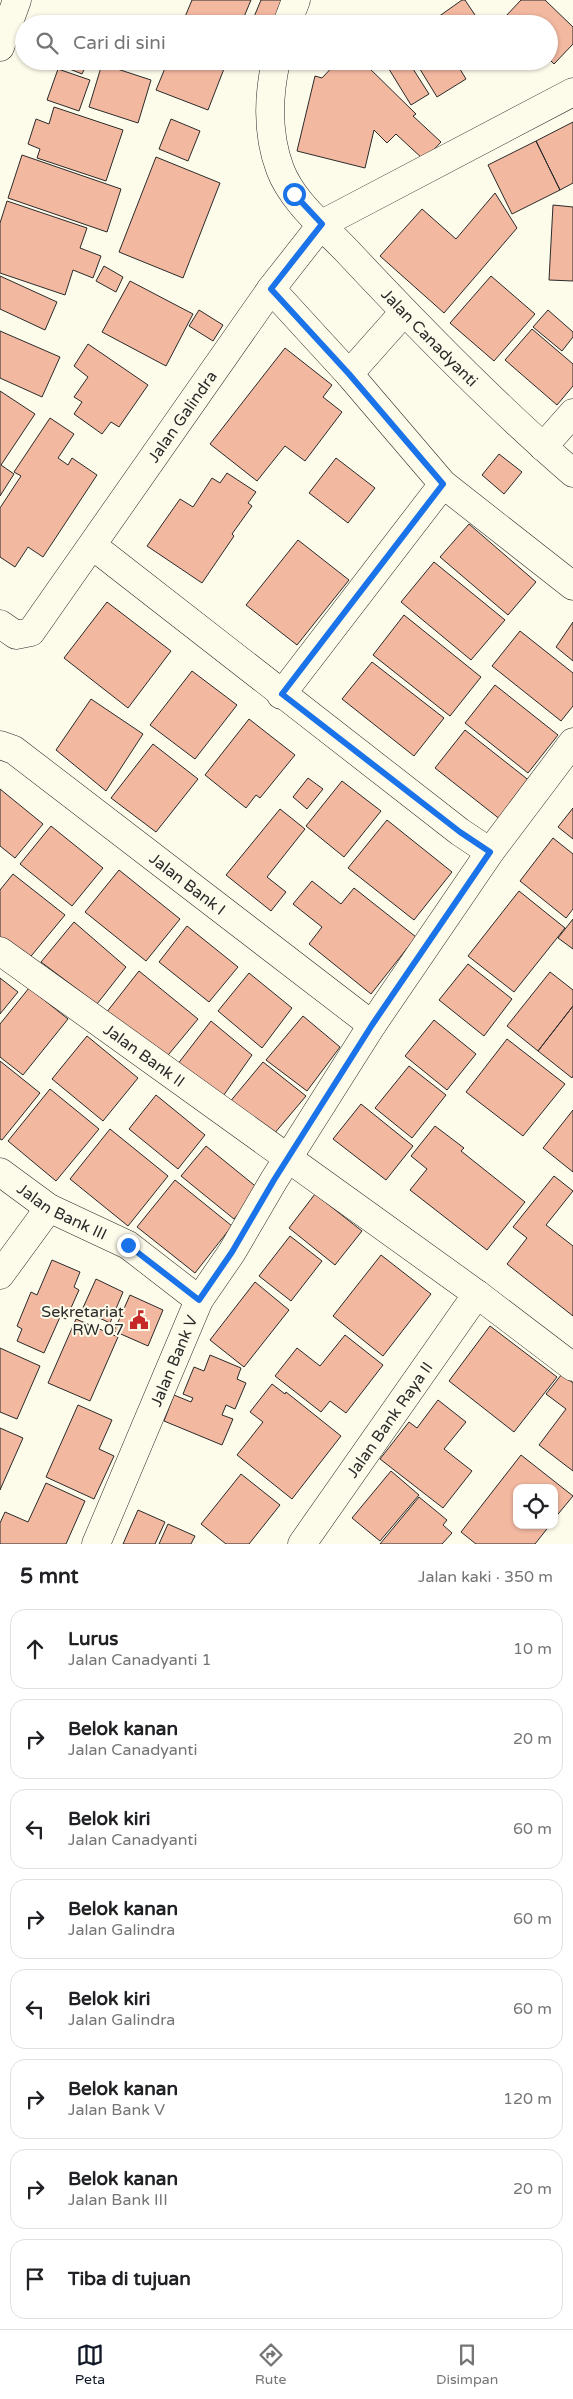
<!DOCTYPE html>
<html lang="id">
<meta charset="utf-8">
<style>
:root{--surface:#fff;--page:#f6f6f6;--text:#202124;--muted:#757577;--line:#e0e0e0;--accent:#111827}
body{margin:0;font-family:"Varela Round",sans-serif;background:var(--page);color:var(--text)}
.controls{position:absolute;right:15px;bottom:15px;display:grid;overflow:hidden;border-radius:10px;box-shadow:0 1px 4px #0004}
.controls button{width:45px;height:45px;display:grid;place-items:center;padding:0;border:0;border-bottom:1px solid var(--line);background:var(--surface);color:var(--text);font:25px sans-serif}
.stop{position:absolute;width:15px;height:15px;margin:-11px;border:4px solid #1a73e8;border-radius:50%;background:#fff}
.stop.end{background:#1a73e8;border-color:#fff;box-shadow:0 1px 5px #0008}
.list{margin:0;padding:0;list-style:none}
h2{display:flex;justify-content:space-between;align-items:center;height:65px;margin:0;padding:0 20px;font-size:21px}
h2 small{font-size:16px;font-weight:400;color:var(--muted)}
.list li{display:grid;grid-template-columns:32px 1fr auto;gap:15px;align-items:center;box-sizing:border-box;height:80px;margin:0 10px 10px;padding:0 10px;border:1px solid var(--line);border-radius:15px}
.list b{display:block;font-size:19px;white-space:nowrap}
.list p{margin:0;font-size:16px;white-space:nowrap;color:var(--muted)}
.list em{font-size:16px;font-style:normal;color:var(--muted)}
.icon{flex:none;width:28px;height:28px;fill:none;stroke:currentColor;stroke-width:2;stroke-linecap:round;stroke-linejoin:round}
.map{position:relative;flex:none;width:573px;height:1544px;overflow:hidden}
.search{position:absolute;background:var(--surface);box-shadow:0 1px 4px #0004;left:15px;right:15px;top:15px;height:55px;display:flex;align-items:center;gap:12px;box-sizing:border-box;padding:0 18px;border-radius:28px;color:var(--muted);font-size:19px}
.sheet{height:785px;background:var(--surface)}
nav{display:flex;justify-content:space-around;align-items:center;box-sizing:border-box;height:70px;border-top:1px solid var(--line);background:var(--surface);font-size:14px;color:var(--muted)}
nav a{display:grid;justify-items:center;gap:2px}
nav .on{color:var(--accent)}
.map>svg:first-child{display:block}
.building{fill:#f2b8a0;stroke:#2b2b2b}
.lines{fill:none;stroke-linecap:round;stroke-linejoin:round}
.street-casing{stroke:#2b2b2b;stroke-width:29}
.street{stroke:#fdfbea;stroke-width:28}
.route{stroke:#1a73e8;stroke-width:6}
.labels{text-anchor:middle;stroke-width:4;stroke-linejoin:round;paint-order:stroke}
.street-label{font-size:16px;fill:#2b2b2b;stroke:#fdfbea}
.poi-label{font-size:16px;fill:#2b2b2b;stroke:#fdfbea;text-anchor:end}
</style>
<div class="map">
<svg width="573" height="1544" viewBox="0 0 573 1544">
<rect width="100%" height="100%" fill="#fdfbea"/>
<path class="building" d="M192 0H251L241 24H182Z
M261 0H286L276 24H251Z
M462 0H465L481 24H443L438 17Z
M521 0H545L573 27V44L554 64 549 59V24H512L505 17Z
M50 61H88L82 74Z
M168 61H227L208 110 156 90Z
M338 61H362L416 114 413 116 441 142 424 160 396 134 387 143 374 130 365 168 297 151 315 76 322 78Z
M384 61H408L429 94 411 105Z
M415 61H455L466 79 437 97Z
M102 64 151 80 138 123 89 107Z
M58 69 90 80 79 111 47 100Z
M54 107 123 130 106 181 37 158 40 149 28 144 36 119 49 124Z
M171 119 200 131 188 161 159 149Z
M573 122V183L560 190 536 141Z
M536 141 560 190 512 214 488 165Z
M22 155 121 189 107 232 8 198Z
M156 157 220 183 183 278 119 252Z
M495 193 517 228 444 313 380 256 422 209 456 239Z
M7 201 87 228 80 248 101 256 93 278 73 270 65 295 0 273V223Z
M553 205 573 207V281L549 280Z
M104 266 123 277 116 292 96 281Z
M0 276 57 302 45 330 0 309Z
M491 276 535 314 494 361 450 323Z
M130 281 193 314 166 366 102 332Z
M199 310 223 325 213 341 189 326Z
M548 310 573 332V337L562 351 533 327Z
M532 329 573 364V386L557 405 505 360Z
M0 331 60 357 42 397 0 378Z
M88 344 148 385 119 427 111 422 102 434 74 414 82 402 74 397 88 377 74 366Z
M285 348 332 385 323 397 342 412 305 461 285 446 257 481 210 444Z
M0 391 35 414 1 465 14 474 0 496Z
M50 418 74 434 58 458 68 465 72 458 97 475 43 557 28 547 15 567 0 557V508L21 476 14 472Z
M499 454 522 472 504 494 482 475Z
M336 458 375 488 348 523 309 493Z
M227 473 256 492 248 503 252 506 232 534 234 536 202 583 147 546 180 499 193 507 212 478 220 483Z
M469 524 536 582 508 615 440 557Z
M298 540 349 580 297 645 246 605Z
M434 562 505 620 471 660 401 602Z
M107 602 171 651 128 708 64 658Z
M404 615 481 677 450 716 373 655Z
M573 622V661L556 647Z
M520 631 573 673V706L561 721 492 666Z
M372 662 444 718 414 756 342 699Z
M192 671 237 705 195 759 150 725Z
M495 685 558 735 528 773 465 723Z
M91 699 143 734 106 791 56 750Z
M249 719 295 755 260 798 256 795 246 808 205 775Z
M465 730 531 782 501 820 435 768Z
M153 744 198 779 156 832 111 798Z
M308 778 323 789 307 809 293 797Z
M342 781 381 811 344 857 306 826Z
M0 789 43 824 15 858 0 846Z
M573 808V839L558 827Z
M280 809 305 829 267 877 286 892 271 911 226 875Z
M387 820 452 872 414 920 348 868Z
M51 826 103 868 72 906 20 864Z
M553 838 573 854V909L566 918 520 881Z
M119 870 180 919 146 961 85 912Z
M13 874 65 915 27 961 0 939V890Z
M312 881 341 904 354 888 416 937 371 994 309 944 322 927 293 904Z
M519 891 565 928 514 992 468 956Z
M573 919V949L558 938Z
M74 922 126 967 97 1004 41 962Z
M187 926 238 967 209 1002 159 962Z
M468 964 512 999 484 1036 439 1000Z
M139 971 198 1019 164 1060 106 1013Z
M550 972 573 990V1006L538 1051 507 1026Z
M249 973 292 1008 262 1048 218 1011Z
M0 978 18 992 0 1014Z
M29 988 68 1019 23 1075 0 1057V1024Z
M573 1006V1076L572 1078 538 1051Z
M303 1016 340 1047 307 1091 266 1060Z
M434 1020 476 1054 447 1090 405 1056Z
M211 1021 252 1055 221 1099 177 1065Z
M87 1036 138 1078 103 1121 52 1079Z
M507 1039 565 1084 523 1136 466 1092Z
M0 1061 40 1093 2 1140 0 1139Z
M263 1062 306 1096 268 1141 224 1109Z
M409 1066 446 1095 412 1138 375 1108Z
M50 1089 99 1129 56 1181 8 1141Z
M156 1095 205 1135 178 1169 129 1129Z
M361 1104 413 1146 386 1180 333 1139Z
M573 1110V1172L543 1148Z
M435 1126 464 1148 461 1151 525 1202 487 1250 410 1190 427 1169 411 1156Z
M110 1129 168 1176 128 1226 70 1179Z
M206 1146 259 1189 234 1219 181 1176Z
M554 1176 573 1191 546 1225 573 1246V1316L507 1264 527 1238 513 1227Z
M175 1180 232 1226 195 1273 137 1227Z
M315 1194 362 1231 335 1265 289 1228Z
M290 1236 322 1261 291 1301 259 1276Z
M381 1255 431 1294 383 1356 333 1316Z
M52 1260 80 1272 74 1287 79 1290 66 1319 60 1317 44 1353 17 1341 22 1329 17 1326 31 1292 37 1295Z
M96 1279 123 1292 110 1323 82 1310Z
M255 1282 289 1310 244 1367 210 1340Z
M130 1295 163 1310 148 1346 114 1331Z
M76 1319 118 1337 90 1401 48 1383Z
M490 1326 557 1377 514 1432 449 1381Z
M345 1335 383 1365 346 1413 330 1401 321 1412 275 1376 297 1348 320 1366Z
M0 1348 40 1366 17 1419 0 1412Z
M210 1355 241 1368 237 1379 246 1383 235 1409 226 1405 222 1415 233 1419 222 1445 164 1421 174 1395 191 1402 193 1398 183 1394 194 1367 204 1371Z
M562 1374 573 1383V1471L539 1445 566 1409 546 1394Z
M272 1384 285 1394 286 1392 341 1436 292 1499 237 1455 263 1422 250 1412Z
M438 1400 466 1422 444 1449 472 1471 443 1508 380 1459 409 1422 417 1428Z
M78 1405 112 1420 99 1449 114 1456 94 1499 46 1477Z
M0 1428 23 1438 0 1490Z
M521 1455 573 1496 554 1519V1488H517V1525H550L535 1544H476L461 1532Z
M391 1471 419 1495 380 1541 352 1518Z
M241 1474 280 1505 249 1544H226L201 1524Z
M46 1483 85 1501 66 1544H0V1523L5 1512 28 1522Z
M419 1497 447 1520 443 1525 452 1533 442 1544H380Z
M138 1510 165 1522 155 1544H123Z
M168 1524 195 1536 191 1544H159Z"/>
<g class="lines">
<g class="street-casing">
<g id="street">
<path d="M287 24 296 0"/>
<path d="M0 47 17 0"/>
<path id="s1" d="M276 61C268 97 267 134 280 169 292 201 323 226 347 251 419 328 493 404 573 473"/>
<path d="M271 289 349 374 443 484 573 586"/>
<path d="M349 374 404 312"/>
<path d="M543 447 573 413"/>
<path d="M93 546 460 832 490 852"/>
<path id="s2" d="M0 624 16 635 31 632 271 289 322 224 573 92"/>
<path d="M281 695 443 484"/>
<path id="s3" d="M0 745 14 750 372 1025"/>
<path id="s4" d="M0 951 477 1294 573 1367"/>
<path id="s5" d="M0 1172 49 1208 128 1245 199 1300"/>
<path d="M0 1275 49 1208"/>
<path id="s6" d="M96 1544 199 1300 232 1252 274 1180 372 1025 490 852 573 742"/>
<path id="s7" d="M302 1544 477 1294"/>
</g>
</g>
<use href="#street" class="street"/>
</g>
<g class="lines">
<path class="route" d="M128 1245 199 1300 232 1252 274 1180 372 1025 490 852 460 832 282 694 443 484 349 374 271 289 322 224 294 194"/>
</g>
<defs>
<g id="civic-bare" transform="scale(1.5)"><path d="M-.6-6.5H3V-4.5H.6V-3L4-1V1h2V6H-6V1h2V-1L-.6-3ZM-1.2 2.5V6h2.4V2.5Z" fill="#c62828" stroke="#fdfbea" stroke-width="2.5" paint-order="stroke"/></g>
</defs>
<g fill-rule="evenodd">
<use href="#civic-bare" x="139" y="1320"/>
</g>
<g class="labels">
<g class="street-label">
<text dy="6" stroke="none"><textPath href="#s1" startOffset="336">Jalan Canadyanti</textPath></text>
<text dy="6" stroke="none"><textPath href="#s2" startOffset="298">Jalan Galindra</textPath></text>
<text dy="6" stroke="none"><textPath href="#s3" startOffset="234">Jalan Bank I</textPath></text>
<text dy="6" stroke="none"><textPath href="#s4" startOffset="178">Jalan Bank II</textPath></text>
<text dy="6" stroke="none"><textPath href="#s5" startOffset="74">Jalan Bank III</textPath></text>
<text dy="6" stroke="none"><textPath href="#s6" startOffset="199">Jalan Bank V</textPath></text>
<text dy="6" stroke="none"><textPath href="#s7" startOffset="152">Jalan Bank Raya II</textPath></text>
</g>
<g class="poi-label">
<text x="124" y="1317">Sekretariat<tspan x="124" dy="18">RW 07</tspan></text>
</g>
</g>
</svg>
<div class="controls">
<button><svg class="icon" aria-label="locate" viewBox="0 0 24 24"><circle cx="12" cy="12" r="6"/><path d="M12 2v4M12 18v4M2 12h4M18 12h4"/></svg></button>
</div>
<div class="stop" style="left:294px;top:194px"></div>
<div class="stop end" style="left:128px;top:1245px"></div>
<div class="search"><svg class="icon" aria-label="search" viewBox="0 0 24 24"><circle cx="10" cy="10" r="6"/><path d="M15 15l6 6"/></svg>Cari di sini</div>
</div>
<section class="sheet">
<h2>5 mnt<small>Jalan kaki · 350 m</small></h2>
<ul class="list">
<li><svg class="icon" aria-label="ahead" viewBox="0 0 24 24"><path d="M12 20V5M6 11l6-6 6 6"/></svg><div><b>Lurus</b><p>Jalan Canadyanti 1</p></div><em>10 m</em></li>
<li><svg class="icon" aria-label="right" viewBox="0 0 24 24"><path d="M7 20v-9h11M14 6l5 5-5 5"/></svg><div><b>Belok kanan</b><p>Jalan Canadyanti</p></div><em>20 m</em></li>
<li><svg class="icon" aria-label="left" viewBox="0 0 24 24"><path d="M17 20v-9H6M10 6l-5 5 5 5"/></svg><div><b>Belok kiri</b><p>Jalan Canadyanti</p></div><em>60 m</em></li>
<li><svg class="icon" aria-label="right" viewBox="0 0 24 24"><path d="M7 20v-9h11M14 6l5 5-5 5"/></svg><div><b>Belok kanan</b><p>Jalan Galindra</p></div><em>60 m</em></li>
<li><svg class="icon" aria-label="left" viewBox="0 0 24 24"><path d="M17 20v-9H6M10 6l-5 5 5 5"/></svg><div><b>Belok kiri</b><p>Jalan Galindra</p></div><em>60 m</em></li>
<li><svg class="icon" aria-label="right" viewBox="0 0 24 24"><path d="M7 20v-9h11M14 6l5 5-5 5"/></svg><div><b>Belok kanan</b><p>Jalan Bank V</p></div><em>120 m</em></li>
<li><svg class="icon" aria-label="right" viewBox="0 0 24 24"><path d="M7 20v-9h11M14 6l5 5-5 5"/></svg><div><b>Belok kanan</b><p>Jalan Bank III</p></div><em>20 m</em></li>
<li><svg class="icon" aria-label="arrive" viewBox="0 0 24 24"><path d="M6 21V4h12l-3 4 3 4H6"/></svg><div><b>Tiba di tujuan</b></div></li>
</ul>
</section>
<nav>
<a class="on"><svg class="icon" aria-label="map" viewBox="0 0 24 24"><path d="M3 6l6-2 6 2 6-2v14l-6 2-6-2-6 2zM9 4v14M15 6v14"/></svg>Peta</a>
<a><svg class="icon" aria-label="directions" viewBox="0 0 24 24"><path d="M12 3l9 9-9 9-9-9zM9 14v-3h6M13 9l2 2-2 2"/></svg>Rute</a>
<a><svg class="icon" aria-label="saved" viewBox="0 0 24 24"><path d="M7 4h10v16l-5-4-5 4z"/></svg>Disimpan</a>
</nav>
